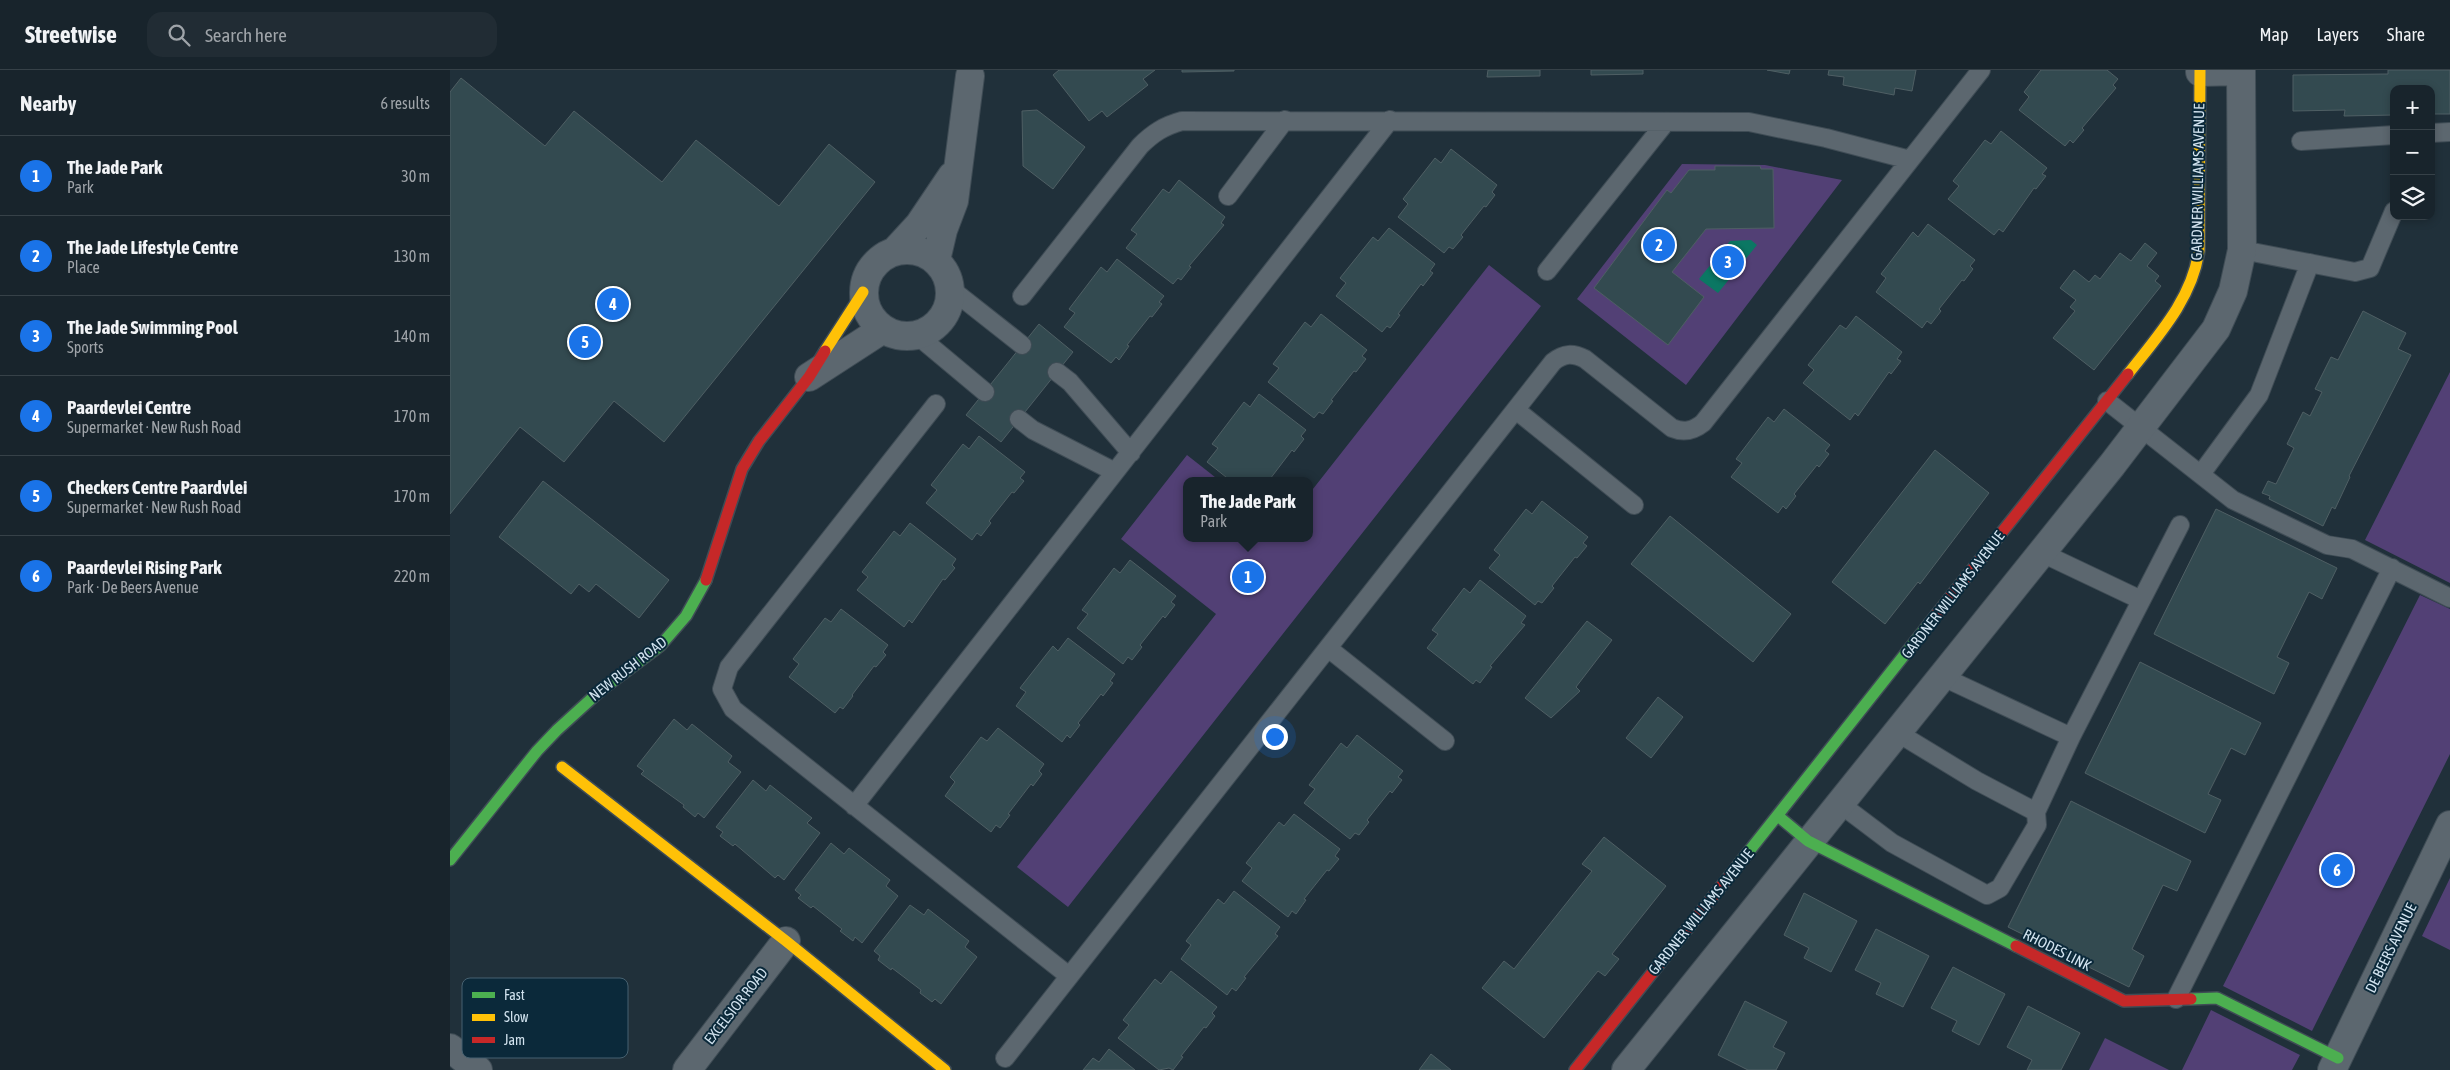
<!DOCTYPE html>
<meta charset="utf-8">
<style>
:root{--surface:#18242c;--page:#212c34;--text:#f1f3f6;--muted:#9fa4a9;--line:#364148;--accent:#1a73e8}
body{margin:0;font-family:"Asap Condensed",sans-serif;background:var(--page);color:var(--text)}
.controls{position:absolute;right:15px;top:15px;display:grid;overflow:hidden;border-radius:10px;box-shadow:0 2px 8px #0003}
.controls button{width:45px;height:45px;display:grid;place-items:center;padding:0;border:0;border-bottom:1px solid var(--line);background:var(--surface);color:var(--text);font:25px sans-serif}
.you{position:absolute;left:824px;top:666px;width:18px;height:18px;margin:-12px;border:4px solid #fff;border-radius:50%;background:#1a73e8;box-shadow:0 0 0 8px #1a73e833}
.badge{display:grid;place-items:center;width:32px;height:32px;border-radius:50%;background:var(--accent);color:#fff;font-size:16px;font-weight:700}
.pin{position:absolute;translate:-50% -50%;border:2px solid #fff;box-shadow:0 1px 5px #0006}
.popup{position:absolute;left:733px;top:407px;width:130px;height:65px;box-sizing:border-box;display:grid;place-content:center;border-radius:10px;background:var(--surface);filter:drop-shadow(0 1px 4px #0005);font-size:16px;white-space:nowrap;color:var(--muted)}
.popup b{font-size:19px;color:var(--text)}
.popup::after{content:'';position:absolute;left:50%;top:100%;margin-left:-10px;border:10px solid transparent;border-top-color:var(--surface)}
.list{margin:0;padding:0;list-style:none}
h2{display:flex;justify-content:space-between;align-items:center;height:65px;margin:0;padding:0 20px;font-size:21px}
h2 small{font-size:16px;font-weight:400;color:var(--muted)}
.list li{display:grid;grid-template-columns:32px 1fr auto;gap:15px;align-items:center;box-sizing:border-box;height:80px;padding:0 20px;border-top:1px solid var(--line)}
.list b{display:block;font-size:19px;white-space:nowrap}
.list p{margin:0;font-size:16px;white-space:nowrap;color:var(--muted)}
.list em{font-size:16px;font-style:normal;color:var(--muted)}
.icon{flex:none;width:28px;height:28px;fill:none;stroke:currentColor;stroke-width:2;stroke-linecap:round;stroke-linejoin:round}
.map{position:relative;flex:none;width:2000px;height:1000px;overflow:hidden}
header{display:flex;align-items:center;gap:30px;box-sizing:border-box;height:70px;padding:0 25px;background:var(--surface);border-bottom:1px solid var(--line)}
header strong{font-size:24px}
nav{display:flex;gap:28px;margin-inline-start:auto;font-size:18px}
.search{width:350px;height:45px;background:var(--page);display:flex;align-items:center;gap:12px;box-sizing:border-box;padding:0 18px;border-radius:15px;color:var(--muted);font-size:19px}
main{display:flex}
aside{flex:1;background:var(--surface)}
.map>svg:first-child{display:block}
.green{fill:#524075}
.water{fill:#0b7763}
.building{fill:#334a50;stroke:#4f5f64}
.lines{fill:none;stroke-linecap:round;stroke-linejoin:round}
.lane-casing{stroke:#3f4c55;stroke-width:20}
.street-casing{stroke:#3f4c55;stroke-width:30}
.fast-casing{stroke:#3f4c55;stroke-width:14}
.slow-casing{stroke:#3f4c55;stroke-width:14}
.jam-casing{stroke:#3f4c55;stroke-width:14}
.lane{stroke:#5c676f;stroke-width:18}
.street{stroke:#5c676f;stroke-width:28}
.fast{stroke:#4caf50;stroke-width:11}
.slow{stroke:#ffc107;stroke-width:11}
.jam{stroke:#c62828;stroke-width:11}
.labels{text-anchor:middle;stroke-width:4;stroke-linejoin:round;paint-order:stroke}
.street-label{font-size:15px;fill:#d2e3ef;stroke:#0b293a}
.key{fill:#0b293a;stroke:#476170;stroke-width:1}
.key-label{font-size:14px;fill:#d2e3ef}
</style>
<header>
<strong>Streetwise</strong>
<div class="search"><svg class="icon" aria-label="search" viewBox="0 0 24 24"><circle cx="10" cy="10" r="6"/><path d="M15 15l6 6"/></svg>Search here</div>
<nav><a>Map</a><a>Layers</a><a>Share</a></nav>
</header>
<main>
<aside>
<h2>Nearby<small>6 results</small></h2>
<ul class="list">
<li><span class="badge">1</span><div><b>The Jade Park</b><p>Park</p></div><em>30 m</em></li>
<li><span class="badge">2</span><div><b>The Jade Lifestyle Centre</b><p>Place</p></div><em>130 m</em></li>
<li><span class="badge">3</span><div><b>The Jade Swimming Pool</b><p>Sports</p></div><em>140 m</em></li>
<li><span class="badge">4</span><div><b>Paardevlei Centre</b><p>Supermarket · New Rush Road</p></div><em>170 m</em></li>
<li><span class="badge">5</span><div><b>Checkers Centre Paardvlei</b><p>Supermarket · New Rush Road</p></div><em>170 m</em></li>
<li><span class="badge">6</span><div><b>Paardevlei Rising Park</b><p>Park · De Beers Avenue</p></div><em>220 m</em></li>
</ul>
</aside>
<div class="map">
<svg width="2000" height="1000" viewBox="0 0 2000 1000">
<rect width="100%" height="100%" fill="#20303a"/>
<path class="green" d="M1232 94 1315 95 1392 110 1236 315 1127 229Z
M1039 195 1091 236 618 837 567 797 766 544 671 469 737 385 770 411H737V468H859V424Z
M2000 302V513L1915 470Z
M1970 525 2000 539V684L1862 961 1773 916Z
M2000 808V880L1972 866Z
M1761 940 1850 985 1842 1000H1732Z
M1655 968 1719 1000H1639Z"/>
<path class="water" d="M1301 170 1307 175 1268 223 1249 209 1280 171Z"/>
<path class="building" d="M609 0H705L693 9 698 15 657 47 652 41 639 51 603 5Z
M732 0H784V1L732 2Z
M1038 0H1090V6L1037 7Z
M1141 0H1193V4L1141 5Z
M1317 0H1340L1339 4Z
M1379 0H1466L1462 21 1445 18 1444 25 1393 15 1394 7 1378 5Z
M1591 0H1657L1668 9 1663 15 1666 18 1632 58 1634 60 1623 73 1620 70 1615 76 1569 40 1579 27 1574 22Z
M1938 0H2000V44H1981V19H1944V45L1894 46 1895 40 1843 41V5L1938 4Z
M11 8 95 76 124 41 212 112 246 70 329 136 379 74 425 112 214 372 164 331 114 392 70 357 0 444V22Z
M587 40 635 77 603 119 573 96 572 41Z
M1551 61 1597 98 1592 104 1596 106 1586 119 1584 118 1553 162 1549 159 1544 165 1498 129 1509 116 1503 111 1535 70 1541 74Z
M1001 79 1047 115 1042 122 1045 125 1036 137 1034 136 1011 165 1013 167 1003 179 999 177 994 183 948 147 958 134 953 129 985 88 991 93Z
M1265 96H1310L1311 99H1323L1324 158 1256 159 1222 202 1254 227 1218 275 1144 218 1217 120 1221 123 1239 100H1265Z
M729 110 775 147 771 153 774 155 739 196 741 197 731 210 728 208 723 214 676 178 687 164 681 160 713 119 719 123Z
M1478 154 1525 190 1520 196 1523 199 1514 211 1512 210 1489 239 1491 241 1481 254 1477 251 1472 258 1426 222 1436 208 1431 204 1463 162 1468 167Z
M939 158 985 194 980 201 983 203 973 216 971 214 948 244 950 245 940 258 937 256 932 262 886 226 896 213 890 208 923 167 928 171Z
M1695 173 1707 183 1697 196 1709 206 1705 211 1711 216 1644 300 1603 268 1625 241 1620 237 1626 230 1610 218 1624 200 1639 212 1645 205 1650 209 1670 183 1681 191Z
M667 189 714 226 709 232 712 234 702 247 700 246 677 275 679 276 669 290 666 287 661 293 614 257 625 243 619 239 651 197 657 202Z
M1913 241 1956 263 1948 279 1961 285 1899 406 1900 407 1885 439 1882 437 1873 456 1819 429 1820 426 1812 423 1818 411 1826 414 1844 378 1837 374 1853 342 1860 346 1872 322 1865 319 1881 287 1888 290Z
M871 244 917 280 912 286 916 289 906 302 904 301 881 330 883 331 873 344 869 342 864 348 818 312 829 298 823 294 855 252 861 257Z
M1406 246 1452 282 1447 289 1451 291 1441 304 1439 302 1408 346 1405 343 1400 350 1353 313 1364 300 1358 295 1390 255 1396 259Z
M589 254 623 282 551 372 516 345Z
M809 324 856 360 851 366 854 369 844 382 842 380 820 409 821 411H781L757 392 768 378 762 374 794 332 800 337Z
M1334 339 1380 375 1375 381 1379 384 1369 397 1367 395 1344 424 1346 426 1336 439 1333 436 1328 443 1281 407 1292 393 1286 389 1318 347 1324 352Z
M529 366 575 402 570 408 574 411 564 423 562 422 539 451 541 453 531 466 527 463 522 470 476 433 487 420 481 415 513 374 519 379Z
M1485 380 1539 423 1470 514 1468 512 1435 554 1382 512Z
M93 411 219 510 189 548 146 514 139 522 129 514 121 524 49 467Z
M1092 431 1138 467 1133 473 1137 476 1127 488 1125 487 1102 516 1104 518 1092 533 1088 531 1085 535 1039 498 1050 485 1044 480 1076 439 1082 444Z
M1766 439 1887 498 1872 529 1859 522 1827 587 1839 593 1824 624 1704 564Z
M1220 446 1341 544 1303 592 1181 494Z
M460 453 506 489 502 495 505 498 495 510 493 509 462 553 459 550 454 557 407 520 418 507 412 502 444 461 450 466Z
M680 490 726 526 721 532 725 535 715 548 713 546 690 575 692 577 682 590 678 587 673 594 627 558 638 544 632 540 664 498 670 503Z
M1030 510 1076 546 1071 553 1075 555 1040 596 1042 597 1030 613 1026 610 1023 614 977 578 988 564 982 560 1014 518 1020 523Z
M391 539 438 575 433 582 436 585 426 597 424 596 402 625 403 626 393 639 390 637 385 643 339 607 349 594 343 589 375 548 381 552Z
M1137 551 1162 570 1126 617 1130 621 1101 648 1075 628Z
M618 568 665 604 660 611 663 613 653 626 651 624 628 653 630 655 620 668 617 665 612 672 566 636 576 622 570 618 603 576 608 581Z
M1690 592 1811 653 1795 685 1781 678 1758 724 1771 730 1755 763 1635 703Z
M1208 627 1233 647 1201 688 1176 668Z
M224 649 237 660 242 654 282 686 278 692 291 702 254 748 248 743 245 747 233 737 234 735 191 704 194 701 187 696Z
M548 658 594 694 589 701 592 704 583 716 581 714 558 744 560 745 550 758 546 755 541 762 495 726 505 712 500 707 531 667 537 671Z
M907 665 953 701 948 707 952 710 942 723 940 721 917 750 919 752 909 765 905 763 900 769 854 733 865 719 859 715 891 673 897 678Z
M303 710 316 721 320 715 362 748 357 753 370 763 334 810 328 805 325 808 285 774 283 776 270 766 273 762 266 757Z
M1621 731 1741 791 1727 821 1713 815 1682 879 1694 886 1679 917 1558 857Z
M844 744 890 779 885 786 889 789 879 801 877 800 854 829 856 830 846 844 842 841 838 847 792 811 802 798 796 793 829 752 834 756Z
M1154 767 1216 816 1162 884 1169 889 1155 906 1148 901 1094 968 1032 918 1054 891 1064 899 1142 801 1132 794Z
M381 773 394 784 399 778 440 810 436 816 448 826 412 873 405 867 403 871 390 861 392 859 363 836 361 838 348 828 351 825 345 820Z
M784 821 830 857 825 864 828 866 794 907 796 908 786 921 782 918 777 925 731 889 741 875 736 871 768 829 774 834Z
M1354 823 1407 851 1381 902 1354 888 1359 878 1334 865Z
M460 835 474 845 478 839 519 871 515 877 527 887 491 934 485 929 482 932 470 923 471 920 442 898 441 900 428 890 430 886 424 881Z
M1426 859 1479 886 1453 937 1426 924 1431 913 1405 900Z
M1503 897 1555 924 1529 975 1502 961 1507 951 1481 938Z
M721 901 767 937 762 943 765 946 756 958 754 957 731 986 733 987 723 1000 719 998 709 1000 668 968 679 955 673 950 705 909 711 914Z
M1295 931 1337 952 1323 977 1335 983 1326 1000H1298L1268 985Z
M1578 936 1630 963 1611 1000H1577L1582 990 1557 977Z
M659 979 685 1000H633L643 988 649 992Z
M981 984 1001 1000H969Z"/>
<g class="lines">
<g class="lane-casing">
<path id="lane" d="M1981 63 2000 62
M1851 71 1944 65
M778 126 835 50
M1792 180 1905 202 1920 198 1944 141
M1097 201 1216 52
M501 219 572 275
M572 226 690 76C703 63 714 56 732 51L1299 52 1376 68 1460 90
M468 266 535 322
M607 302 620 312 681 383
M1657 331 1783 430 1877 475 1902 479 2000 528
M486 334 279 597 272 619 283 639 619 906
M1066 340 1184 435
M569 349 583 360 665 402
M1751 404 1809 325 1860 193
M1592 483 1691 530
M878 578 995 671
M1493 607 1621 667
M1389 733 1442 773 1537 825 1550 818 1587 755 1586 742 1527 711 1448 663
M404 736 940 50
M1586 742 1621 667 1730 455
M1726 929 1942 498
M555 988 1103 292C1114 283 1123 283 1135 289L1222 358C1234 363 1243 361 1253 353L1531 0"/>
</g>
<g class="street-casing">
<path id="street" d="M1750 2 1791 1
M414 223a43 43 0 1 1 86 0a43 43 0 1 1-86 0Z
M446 180 469 155 502 106
M486 190 493 160 504 131 520 6
M359 307 433 259
M0 978 28 1000
M237 1000 336 871
M1176 1000 1662 395 1766 259 1783 221 1792 180 1791 0
M1882 1000 2000 755"/>
</g>
<g class="fast-casing">
<path id="fast" d="M1328 746 1358 771 1566 876
M0 790 87 681 107 660 151 620 210 576 236 546 256 510
M1281 804 1486 545
M1741 929 1767 928 1888 988"/>
</g>
<g class="slow-casing">
<path id="slow" d="M375 281 413 222
M1678 304C1707 267 1743 228 1749 180L1750 0
M112 697 336 871 495 1000"/>
</g>
<g class="jam-casing">
<path id="jam" d="M256 510 292 399 309 371 359 307 375 281
M1486 545 1678 304
M1566 876 1674 931 1741 929
M1125 1000 1281 804"/>
</g>
<use href="#lane" class="lane"/>
<use href="#street" class="street"/>
<use href="#fast" class="fast"/>
<use href="#slow" class="slow"/>
<use href="#jam" class="jam"/>
</g>
<g class="labels">
<g class="street-label">
<text transform="translate(1748 112) rotate(-89)" y="5">GARDNER WILLIAMS AVENUE</text>
<text transform="translate(1503 525) rotate(-52)" y="5">GARDNER WILLIAMS AVENUE</text>
<text transform="translate(178 599) rotate(-38)" y="5">NEW RUSH ROAD</text>
<text transform="translate(1251 842) rotate(-51)" y="5">GARDNER WILLIAMS AVENUE</text>
<text transform="translate(1941 878) rotate(-64)" y="5">DE BEERS AVENUE</text>
<text transform="translate(1607 880) rotate(27)" y="5">RHODES LINK</text>
<text transform="translate(286 936) rotate(-52)" y="5">EXCELSIOR ROAD</text>
</g>
</g>
<rect x="12" y="908" width="166" height="80" rx="8" class="key"/>
<rect x="22" y="922" width="23" height="6" fill="#4caf50"/>
<rect x="22" y="944" width="23" height="7" fill="#ffc107"/>
<rect x="22" y="967" width="23" height="6" fill="#c62828"/>
<g class="key-label">
<text x="54" y="930">Fast</text>
<text x="54" y="952">Slow</text>
<text x="54" y="975">Jam</text>
</g>
</svg>
<div class="controls">
<button>+</button>
<button>−</button>
<button><svg class="icon" aria-label="layers" viewBox="0 0 24 24"><path d="M12 4l9 5-9 5-9-5zM3 14l9 5 9-5"/></svg></button>
</div>
<div class="you"></div>
<div class="pin badge" style="left:798px;top:507px">1</div>
<div class="popup"><b>The Jade Park</b>Park</div>
<div class="pin badge" style="left:1209px;top:175px">2</div>
<div class="pin badge" style="left:1278px;top:192px">3</div>
<div class="pin badge" style="left:163px;top:234px">4</div>
<div class="pin badge" style="left:135px;top:272px">5</div>
<div class="pin badge" style="left:1887px;top:800px">6</div>
</div>
</main>
